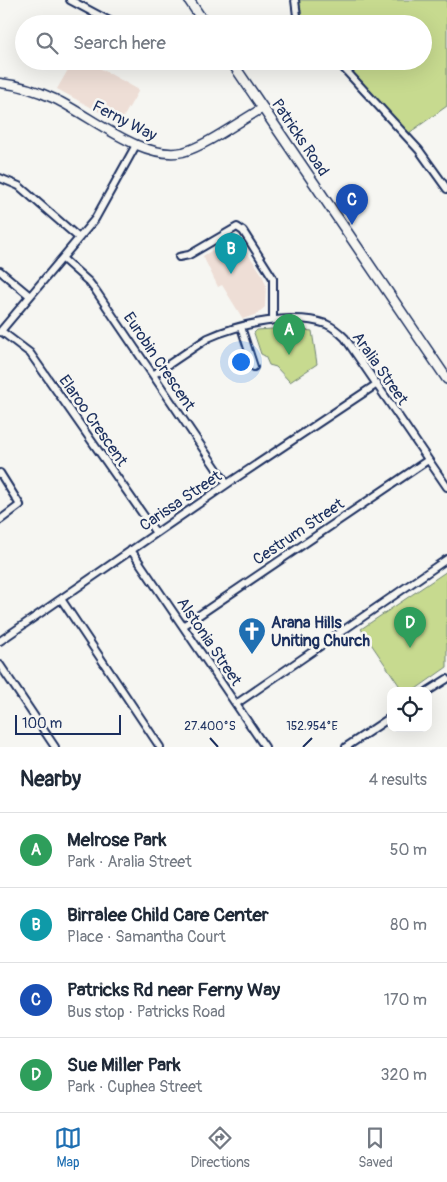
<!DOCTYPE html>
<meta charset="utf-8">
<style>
:root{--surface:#fff;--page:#f6f6f7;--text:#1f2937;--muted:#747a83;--line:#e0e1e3;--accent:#1f6fb2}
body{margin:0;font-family:Pangolin,sans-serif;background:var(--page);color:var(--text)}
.controls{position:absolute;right:15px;bottom:15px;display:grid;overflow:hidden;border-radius:10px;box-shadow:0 5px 20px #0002}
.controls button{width:45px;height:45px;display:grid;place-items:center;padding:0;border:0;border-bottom:1px solid var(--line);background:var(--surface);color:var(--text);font:25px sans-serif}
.scale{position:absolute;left:15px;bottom:12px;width:106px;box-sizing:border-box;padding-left:5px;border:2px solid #1b2f5e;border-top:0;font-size:14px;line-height:18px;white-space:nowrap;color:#1b2f5e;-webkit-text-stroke:4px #f6f6f2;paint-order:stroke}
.you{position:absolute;left:240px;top:361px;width:18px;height:18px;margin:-12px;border:4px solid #fff;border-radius:50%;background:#1a73e8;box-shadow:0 0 0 8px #1a73e833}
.badge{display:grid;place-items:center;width:32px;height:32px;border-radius:50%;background:var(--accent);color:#fff;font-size:16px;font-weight:700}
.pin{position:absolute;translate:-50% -41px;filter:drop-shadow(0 1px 2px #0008)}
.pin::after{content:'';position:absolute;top:26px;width:18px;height:15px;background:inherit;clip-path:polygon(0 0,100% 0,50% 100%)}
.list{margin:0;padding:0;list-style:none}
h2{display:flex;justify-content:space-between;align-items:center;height:65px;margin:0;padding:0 20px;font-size:21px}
h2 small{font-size:16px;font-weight:400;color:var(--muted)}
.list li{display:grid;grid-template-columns:32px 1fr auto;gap:15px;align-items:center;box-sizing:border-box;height:75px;padding:0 20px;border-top:1px solid var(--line)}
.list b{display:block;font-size:19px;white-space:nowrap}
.list p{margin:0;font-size:16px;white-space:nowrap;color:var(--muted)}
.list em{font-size:16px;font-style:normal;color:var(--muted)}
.icon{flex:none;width:28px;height:28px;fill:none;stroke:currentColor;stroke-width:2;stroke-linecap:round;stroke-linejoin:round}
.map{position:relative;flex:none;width:447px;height:747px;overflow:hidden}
.search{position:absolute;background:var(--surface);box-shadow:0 5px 20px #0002;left:15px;right:15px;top:15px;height:55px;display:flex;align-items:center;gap:12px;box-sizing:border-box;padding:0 18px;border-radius:28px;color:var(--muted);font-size:19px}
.sheet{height:365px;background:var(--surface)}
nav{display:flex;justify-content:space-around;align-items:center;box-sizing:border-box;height:70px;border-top:1px solid var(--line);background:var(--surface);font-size:14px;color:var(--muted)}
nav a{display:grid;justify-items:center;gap:2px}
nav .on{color:var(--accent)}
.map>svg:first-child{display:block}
.built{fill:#eeded6}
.green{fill:#c7da8f;stroke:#718476}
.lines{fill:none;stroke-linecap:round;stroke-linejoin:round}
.minor-casing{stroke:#1b2f5e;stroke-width:10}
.tertiary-casing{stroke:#1b2f5e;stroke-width:11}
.secondary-casing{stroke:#1b2f5e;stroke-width:12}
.minor{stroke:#f6f6f2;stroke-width:6}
.tertiary{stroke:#f6f6f2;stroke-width:8}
.secondary{stroke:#f6f6f2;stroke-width:9}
.ticks{fill:none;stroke:#1b2f5e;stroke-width:2}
.labels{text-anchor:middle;stroke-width:5;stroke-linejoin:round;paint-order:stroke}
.street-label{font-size:16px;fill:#1b2f5e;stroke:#f6f6f2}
.poi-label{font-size:16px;font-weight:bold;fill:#1b2f5e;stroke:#f6f6f2;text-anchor:start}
.ticks-label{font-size:12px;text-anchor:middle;fill:#1b2f5e;stroke:#f6f6f2;stroke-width:5;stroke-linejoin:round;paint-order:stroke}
</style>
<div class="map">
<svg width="447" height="747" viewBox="0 0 447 747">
<rect width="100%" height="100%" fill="#f6f6f2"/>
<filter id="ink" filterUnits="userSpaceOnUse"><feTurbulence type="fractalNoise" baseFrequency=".02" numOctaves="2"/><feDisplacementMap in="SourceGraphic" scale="10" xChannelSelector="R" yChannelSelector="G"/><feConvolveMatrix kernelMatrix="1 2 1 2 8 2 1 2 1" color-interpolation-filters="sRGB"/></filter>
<g filter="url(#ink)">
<path class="built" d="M73 61H87L139 90 120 123 57 89Z
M232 240 238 241 241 244 262 274 266 285 265 307 257 314 243 319 222 285 218 287 203 256 227 241Z"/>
<path class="green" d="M299 0H447V106L409 133 343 61H423V24H308L302 16Z
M288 328 312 331 317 364 290 382 276 367 269 365 265 356 261 354 254 333 257 330Z
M447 571V667L413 691H403L361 629Z"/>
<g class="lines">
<g class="minor-casing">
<path id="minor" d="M70 0 115 24
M295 19 301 24
M291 24 297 16 295 0
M337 61 419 150 447 189
M0 178 19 186 79 238
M179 257 189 255 237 227 243 231 273 278V319
M63 259 89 282 96 291 227 484
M0 271 30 296
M241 327 254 367
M1 331 30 353 156 533
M0 332 95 219 136 145
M153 375 208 338C239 324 293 312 326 324 333 327 340 333 345 338L447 487
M0 473 20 505 0 520
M131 550 265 747
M61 599 160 747
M183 626 428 460
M0 641 233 480 377 384
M0 665 55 747
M428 691 447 679
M236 704 447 559
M346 747 391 717"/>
</g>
<g class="tertiary-casing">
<path id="tertiary" d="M0 83C19 85 38 91 55 99 91 116 142 161 183 152 206 146 241 120 263 108"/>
</g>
<g class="secondary-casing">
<path id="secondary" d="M189 0 205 24
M231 61 447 379"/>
</g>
<use href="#minor" class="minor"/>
<use href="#tertiary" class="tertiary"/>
<use href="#secondary" class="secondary"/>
</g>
</g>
<path class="ticks" d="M210 738 218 747M303 747 312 738"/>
<defs>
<g id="church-pin" transform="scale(1.4375)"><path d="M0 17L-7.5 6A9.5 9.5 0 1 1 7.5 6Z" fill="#1f6fb2" stroke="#f6f6f2"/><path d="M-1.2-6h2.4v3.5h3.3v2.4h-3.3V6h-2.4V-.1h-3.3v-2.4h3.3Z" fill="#fff"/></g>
</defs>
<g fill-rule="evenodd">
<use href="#church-pin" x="252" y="631"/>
</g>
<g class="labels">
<g class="street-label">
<text transform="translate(125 120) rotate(27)" y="6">Ferny Way</text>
<text transform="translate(301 137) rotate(56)" y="6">Patricks Road</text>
<text transform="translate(160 361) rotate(56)" y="6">Eurobin Crescent</text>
<text transform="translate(381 368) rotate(55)" y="6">Aralia Street</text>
<text transform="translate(94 420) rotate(55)" y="6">Elaroo Crescent</text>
<text transform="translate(180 500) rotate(-34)" y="6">Carissa Street</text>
<text transform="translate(298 531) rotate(-34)" y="6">Cestrum Street</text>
<text transform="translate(210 641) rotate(56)" y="6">Alstonia Street</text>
</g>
<g class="poi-label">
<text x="271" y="628">Arana Hills<tspan x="271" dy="18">Uniting Church</tspan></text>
</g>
</g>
<g class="ticks-label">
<text x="210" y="730">27.400°S</text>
<text x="312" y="730">152.954°E</text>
</g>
</svg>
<div class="controls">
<button><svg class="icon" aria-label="locate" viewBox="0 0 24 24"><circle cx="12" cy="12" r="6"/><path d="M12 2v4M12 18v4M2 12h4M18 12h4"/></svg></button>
</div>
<div class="scale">100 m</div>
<div class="you"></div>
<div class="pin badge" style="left:289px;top:355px;background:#2e9e5b">A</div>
<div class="pin badge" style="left:231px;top:274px;background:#0f9aa8">B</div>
<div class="pin badge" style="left:352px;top:225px;background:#1a4fb4">C</div>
<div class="pin badge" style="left:410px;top:648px;background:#2e9e5b">D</div>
<div class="search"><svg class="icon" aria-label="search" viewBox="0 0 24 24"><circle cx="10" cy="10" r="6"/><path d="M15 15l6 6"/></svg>Search here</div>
</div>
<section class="sheet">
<h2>Nearby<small>4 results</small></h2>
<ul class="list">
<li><span class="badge" style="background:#2e9e5b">A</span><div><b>Melrose Park</b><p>Park · Aralia Street</p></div><em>50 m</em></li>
<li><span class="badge" style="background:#0f9aa8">B</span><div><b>Birralee Child Care Center</b><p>Place · Samantha Court</p></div><em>80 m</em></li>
<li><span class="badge" style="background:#1a4fb4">C</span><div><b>Patricks Rd near Ferny Way</b><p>Bus stop · Patricks Road</p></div><em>170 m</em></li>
<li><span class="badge" style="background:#2e9e5b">D</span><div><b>Sue Miller Park</b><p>Park · Cuphea Street</p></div><em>320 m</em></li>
</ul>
</section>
<nav>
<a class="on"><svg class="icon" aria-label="map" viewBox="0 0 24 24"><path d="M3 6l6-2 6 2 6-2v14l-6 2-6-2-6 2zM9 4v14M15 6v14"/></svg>Map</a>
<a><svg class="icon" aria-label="directions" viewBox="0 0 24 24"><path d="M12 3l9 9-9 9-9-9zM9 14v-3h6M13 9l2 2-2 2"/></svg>Directions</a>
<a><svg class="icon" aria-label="saved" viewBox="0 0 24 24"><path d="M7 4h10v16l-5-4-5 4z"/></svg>Saved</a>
</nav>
